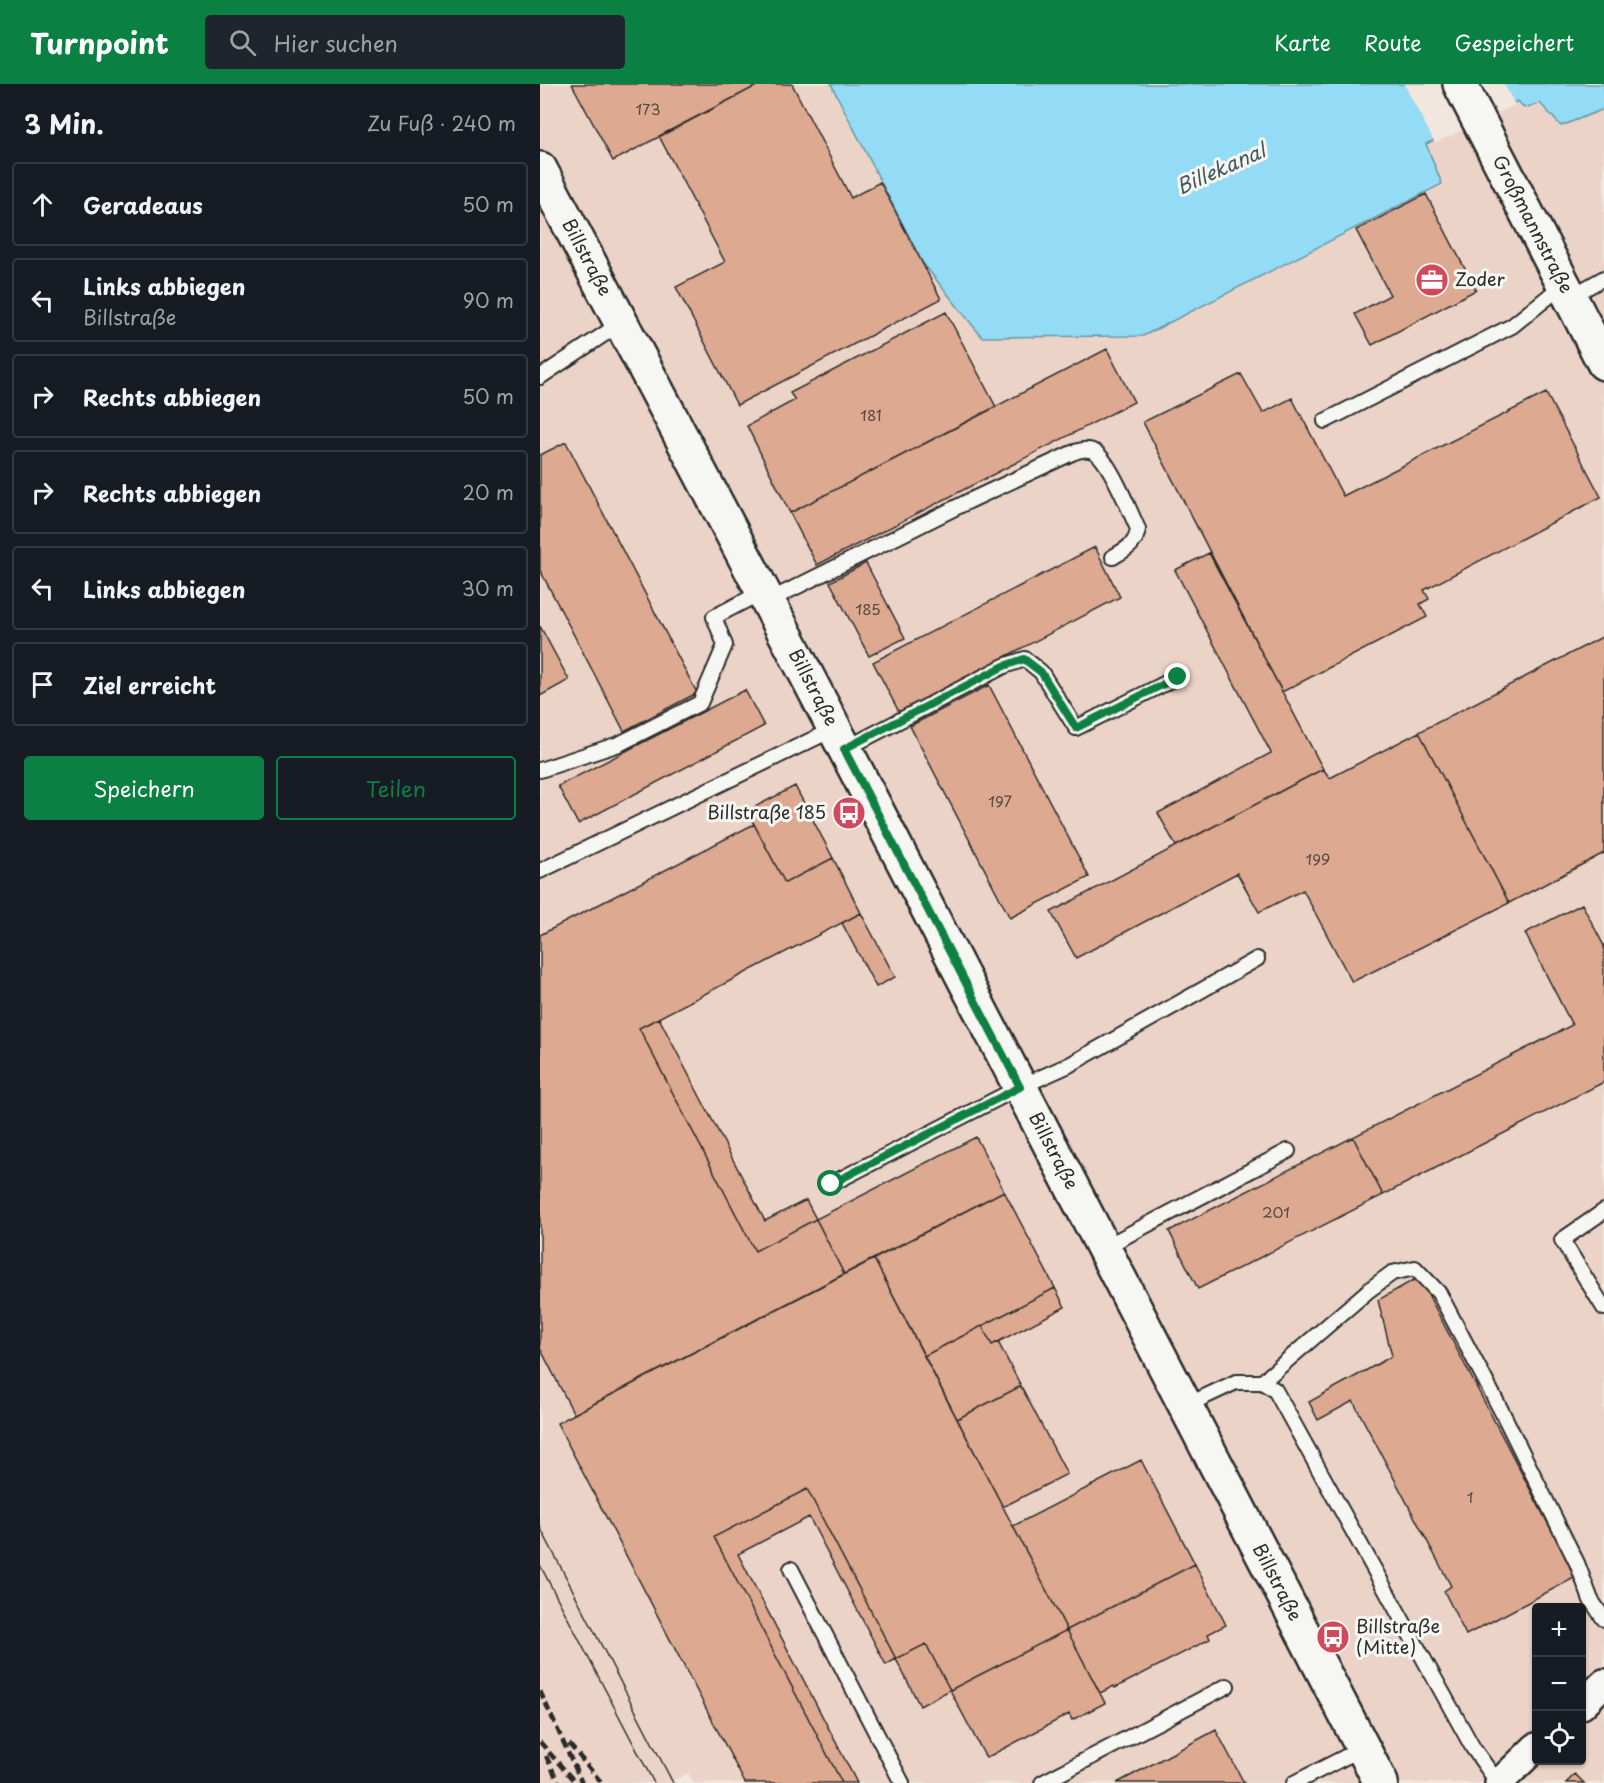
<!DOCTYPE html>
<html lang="de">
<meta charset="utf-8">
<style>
:root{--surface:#171b24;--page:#20242c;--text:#f1f3f6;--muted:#9ea1a6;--line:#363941;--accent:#0b8043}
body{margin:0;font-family:"Playpen Sans",sans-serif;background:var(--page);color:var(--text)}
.controls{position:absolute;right:18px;bottom:18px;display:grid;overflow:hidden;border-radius:6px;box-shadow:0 2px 4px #0004}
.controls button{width:54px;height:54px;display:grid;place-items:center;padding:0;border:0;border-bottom:2px solid var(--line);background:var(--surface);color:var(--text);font:30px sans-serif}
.stop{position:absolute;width:18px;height:18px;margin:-14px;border:4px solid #0b8043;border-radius:50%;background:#fff}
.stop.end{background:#0b8043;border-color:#fff;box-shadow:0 2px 6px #0008}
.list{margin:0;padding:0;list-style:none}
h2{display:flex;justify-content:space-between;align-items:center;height:78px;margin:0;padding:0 24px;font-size:26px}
h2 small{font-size:20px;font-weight:400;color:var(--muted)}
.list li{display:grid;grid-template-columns:39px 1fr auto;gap:18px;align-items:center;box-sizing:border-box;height:84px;margin:0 12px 12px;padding:0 12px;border:2px solid var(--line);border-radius:6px}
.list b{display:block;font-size:22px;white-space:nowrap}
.list p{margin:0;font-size:20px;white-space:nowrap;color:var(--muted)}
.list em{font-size:20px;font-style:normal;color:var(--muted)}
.actions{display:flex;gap:12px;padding:18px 24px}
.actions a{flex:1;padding:14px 0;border:2px solid var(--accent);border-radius:6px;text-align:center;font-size:21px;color:var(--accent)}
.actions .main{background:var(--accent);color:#fff}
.icon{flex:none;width:33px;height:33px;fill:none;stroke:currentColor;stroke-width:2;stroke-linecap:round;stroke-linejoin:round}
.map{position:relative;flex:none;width:1064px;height:1699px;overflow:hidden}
header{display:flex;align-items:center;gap:36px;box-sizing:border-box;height:84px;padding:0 30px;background:var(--accent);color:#fff}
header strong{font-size:28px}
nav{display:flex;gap:33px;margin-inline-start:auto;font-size:21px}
.search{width:420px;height:54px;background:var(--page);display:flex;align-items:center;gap:15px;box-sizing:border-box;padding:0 21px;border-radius:6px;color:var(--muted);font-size:22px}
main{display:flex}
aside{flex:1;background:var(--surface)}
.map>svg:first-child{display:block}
.built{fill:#ebd4c7;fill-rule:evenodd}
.water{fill:#94dcf5;stroke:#6a95a4;stroke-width:1.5}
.pier{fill:#f1e7de}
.building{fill:#dda990;stroke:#2b2b2b;stroke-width:1.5}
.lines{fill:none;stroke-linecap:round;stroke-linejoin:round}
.service-casing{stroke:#2b2b2b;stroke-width:18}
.minor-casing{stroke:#2b2b2b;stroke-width:32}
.tertiary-casing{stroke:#2b2b2b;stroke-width:38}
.secondary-casing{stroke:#2b2b2b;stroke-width:38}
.service{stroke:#f6f6f2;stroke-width:14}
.minor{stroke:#f6f6f2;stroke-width:27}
.tertiary{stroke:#f6f6f2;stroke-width:33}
.secondary{stroke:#f6f6f2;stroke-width:33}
.tram{stroke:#2b2b2b;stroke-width:1.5}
.rail{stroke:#2b2b2b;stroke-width:4.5;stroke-dasharray:9 4.5;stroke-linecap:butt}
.route{stroke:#0b8043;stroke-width:8}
.labels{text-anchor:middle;stroke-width:6;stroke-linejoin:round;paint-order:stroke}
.number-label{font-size:15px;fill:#584a44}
.street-label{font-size:18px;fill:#2b2b2b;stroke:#f6f6f2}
.poi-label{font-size:18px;fill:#2b2b2b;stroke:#f6f6f2;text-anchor:start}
.water-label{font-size:20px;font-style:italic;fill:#45575e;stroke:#f6f6f2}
</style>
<header>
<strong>Turnpoint</strong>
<div class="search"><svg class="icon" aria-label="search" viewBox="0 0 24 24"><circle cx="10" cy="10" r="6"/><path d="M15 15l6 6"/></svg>Hier suchen</div>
<nav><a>Karte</a><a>Route</a><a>Gespeichert</a></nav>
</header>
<main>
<aside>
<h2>3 Min.<small>Zu Fuß · 240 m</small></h2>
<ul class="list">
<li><svg class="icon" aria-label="ahead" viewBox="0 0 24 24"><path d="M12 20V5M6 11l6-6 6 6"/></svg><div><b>Geradeaus</b></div><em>50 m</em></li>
<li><svg class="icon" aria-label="left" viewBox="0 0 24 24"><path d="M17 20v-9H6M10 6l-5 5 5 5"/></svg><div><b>Links abbiegen</b><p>Billstraße</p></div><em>90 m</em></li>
<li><svg class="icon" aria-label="right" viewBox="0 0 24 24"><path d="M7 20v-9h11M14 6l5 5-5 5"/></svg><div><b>Rechts abbiegen</b></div><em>50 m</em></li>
<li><svg class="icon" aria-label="right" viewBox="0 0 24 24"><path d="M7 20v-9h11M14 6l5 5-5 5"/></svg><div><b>Rechts abbiegen</b></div><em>20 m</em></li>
<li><svg class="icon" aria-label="left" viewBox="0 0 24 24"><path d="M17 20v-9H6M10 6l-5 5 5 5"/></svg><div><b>Links abbiegen</b></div><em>30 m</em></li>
<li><svg class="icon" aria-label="arrive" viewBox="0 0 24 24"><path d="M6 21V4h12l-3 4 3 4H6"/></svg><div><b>Ziel erreicht</b></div></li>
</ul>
<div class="actions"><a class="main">Speichern</a><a>Teilen</a></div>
</aside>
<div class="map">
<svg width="1064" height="1699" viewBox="0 0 1064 1699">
<rect width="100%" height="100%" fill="#f1e7de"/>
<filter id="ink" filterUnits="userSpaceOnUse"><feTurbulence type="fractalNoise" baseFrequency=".0167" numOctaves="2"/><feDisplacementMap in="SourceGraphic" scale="12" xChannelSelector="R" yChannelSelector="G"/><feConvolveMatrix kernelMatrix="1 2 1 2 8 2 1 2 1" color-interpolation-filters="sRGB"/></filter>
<g filter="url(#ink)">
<path class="built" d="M0 0H291L382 178 902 100 886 60 978 16 984 24 1000 19 1021 42 1064 25V1699H154L148 1689 129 1699H0ZM996 1524H1042V1676H996Z"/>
<path class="water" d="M291 0H1064V25L1021 42 1000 19 984 24 978 17 886 60 902 100 603 252 442 253 382 178Z"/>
<path class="pier" d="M864 0H964L975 21 895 59Z"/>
<path class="building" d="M32 0H220L73 77Z
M220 0H252L311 114 340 98 401 215 197 321 136 203 185 178 119 52Z
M886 110 936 206 832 261 815 230 850 211 816 146Z
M406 228 456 323 250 429 207 342 255 316 250 309Z
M567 265 594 318 277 481 250 429Z
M701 290 723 329 752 314 803 412 1006 309 1061 413 884 506 889 515 880 520 887 533 742 608 603 338Z
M26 358 157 609 84 647 0 486V371Z
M555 463 580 513 359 628 333 578Z
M669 469 783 685 636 762 618 729 731 669 635 486Z
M326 479 365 554 329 572 290 498Z
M0 542 29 596 0 612Z
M1064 552V769L969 819 879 648Z
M449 601 549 793 470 834 370 642Z
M205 606 224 642 38 740 18 702Z
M879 648 969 819 812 898 763 806 719 828 697 789 536 874 511 828 783 685 790 694Z
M255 702 293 774 245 799 207 727Z
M214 740 245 799 293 774 321 829 99 944 215 1167 276 1135 304 1190 34 1330 0 1264V851Z
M1042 820 1064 862V998L843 1111 813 1053 1032 941 985 849Z
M321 829 355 893 336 903 302 839Z
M119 934 225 1137 266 1116 276 1135 215 1167 99 944Z
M436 1053 464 1107 304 1190 276 1135Z
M813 1053 843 1111 658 1205 629 1147Z
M464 1107 515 1204 384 1272 334 1175Z
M334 1175 527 1546 410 1606 386 1560 356 1575 267 1405 174 1453 302 1699H205L17 1339Z
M879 1193 1036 1493 926 1551 904 1507 911 1502 813 1317 778 1336 769 1318 852 1272 838 1216Z
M515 1204 525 1223 452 1261 442 1242Z
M442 1242 452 1261 458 1258 481 1302 417 1335 384 1272Z
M481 1302 527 1390 463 1423 417 1335Z
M601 1376 655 1480 527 1546 473 1442Z
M267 1405 356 1575 346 1581 269 1433 198 1470 317 1699H302L174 1453Z
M655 1480 686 1541 668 1550 670 1555 575 1604 574 1602 560 1609 527 1546Z
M527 1546 565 1619 532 1636 529 1630 446 1674 410 1606Z
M386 1560 410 1606 380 1622 356 1575Z
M676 1646 704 1699H577Z
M1035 1690 1044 1699H1026Z"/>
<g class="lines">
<g class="service-casing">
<path id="service" d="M1030 213 1064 194
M0 293 81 239
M785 337 972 242 1023 201
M228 517 429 417 532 369C540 366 547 364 555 368 570 377 590 428 598 445 596 461 586 465 573 473
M305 665 464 582 485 575 501 588 536 644 638 593
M0 686 79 660 160 619 185 561 174 533 222 508
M0 787 294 645
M291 1100 480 1003 529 981 717 875
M1064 1127 1022 1156 1064 1224
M563 1164 748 1067
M722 1298 829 1206 852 1189 875 1184 899 1209 963 1330 1037 1479 1051 1516 1064 1535
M645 1322 696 1298H722L735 1306 933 1664 958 1699
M251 1485 362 1699
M502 1699 687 1602
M754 1699 823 1664"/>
</g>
<g class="minor-casing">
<path id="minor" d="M1042 1621 1064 1599
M959 1699 996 1663"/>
</g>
<g class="tertiary-casing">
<g id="tertiary">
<path id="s1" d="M0 85 251 561 841 1699"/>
</g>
</g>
<g class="secondary-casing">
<g id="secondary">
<path id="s2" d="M920 0 1064 279"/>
</g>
</g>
<use href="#service" class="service"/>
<use href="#minor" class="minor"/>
<use href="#tertiary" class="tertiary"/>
<use href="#secondary" class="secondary"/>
<path class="tram" d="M0 1443 133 1699
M0 1481 114 1699"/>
<path class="rail" d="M0 1607 42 1699
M0 1658 36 1699
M29 1660 62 1699
M6 1672 19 1699"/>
</g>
</g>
<g class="lines" filter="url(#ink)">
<path class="route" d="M291 1100 480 1003 304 665 464 582 484 575 501 588 536 644 638 593"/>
</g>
<defs>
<g id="office-disc" transform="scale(1.725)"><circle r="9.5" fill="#d1495b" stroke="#f6f6f2"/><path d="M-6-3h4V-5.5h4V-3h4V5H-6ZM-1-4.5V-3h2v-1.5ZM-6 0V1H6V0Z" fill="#fff"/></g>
<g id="bus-disc" transform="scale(1.725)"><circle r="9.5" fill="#d1495b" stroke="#f6f6f2"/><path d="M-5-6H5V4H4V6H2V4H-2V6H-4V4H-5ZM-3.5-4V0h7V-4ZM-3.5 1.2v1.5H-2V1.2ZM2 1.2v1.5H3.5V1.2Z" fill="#fff"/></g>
</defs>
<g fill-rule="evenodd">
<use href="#office-disc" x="892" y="196"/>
<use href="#bus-disc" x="309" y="729"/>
<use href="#bus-disc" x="793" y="1553"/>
</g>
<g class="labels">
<g class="number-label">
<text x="108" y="31">173</text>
<text x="331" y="337">181</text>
<text x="328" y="531">185</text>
<text x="460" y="723">197</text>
<text x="778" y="781">199</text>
<text x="736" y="1134">201</text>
<text x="930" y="1419">1</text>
</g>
<g class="street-label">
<text dy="6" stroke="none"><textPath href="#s2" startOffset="158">Großmannstraße</textPath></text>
<text dy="6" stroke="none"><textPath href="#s1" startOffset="100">Billstraße</textPath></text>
<text dy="6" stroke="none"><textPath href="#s1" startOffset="586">Billstraße</textPath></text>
<text dy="6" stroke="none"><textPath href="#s1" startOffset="1108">Billstraße</textPath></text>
<text dy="6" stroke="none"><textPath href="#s1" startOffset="1594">Billstraße</textPath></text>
</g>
<g class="poi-label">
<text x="915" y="202">Zoder</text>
<text x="286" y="735" text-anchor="end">Billstraße 185</text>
<text x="816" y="1549">Billstraße<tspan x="816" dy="21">(Mitte)</tspan></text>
</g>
<g class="water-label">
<text transform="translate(681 85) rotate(-24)" y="7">Billekanal</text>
</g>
</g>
</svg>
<div class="controls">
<button>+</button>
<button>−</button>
<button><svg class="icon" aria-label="locate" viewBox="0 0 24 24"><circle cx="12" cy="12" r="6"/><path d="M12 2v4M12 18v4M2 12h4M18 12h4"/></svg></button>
</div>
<div class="stop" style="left:291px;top:1100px"></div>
<div class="stop end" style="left:638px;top:593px"></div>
</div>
</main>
